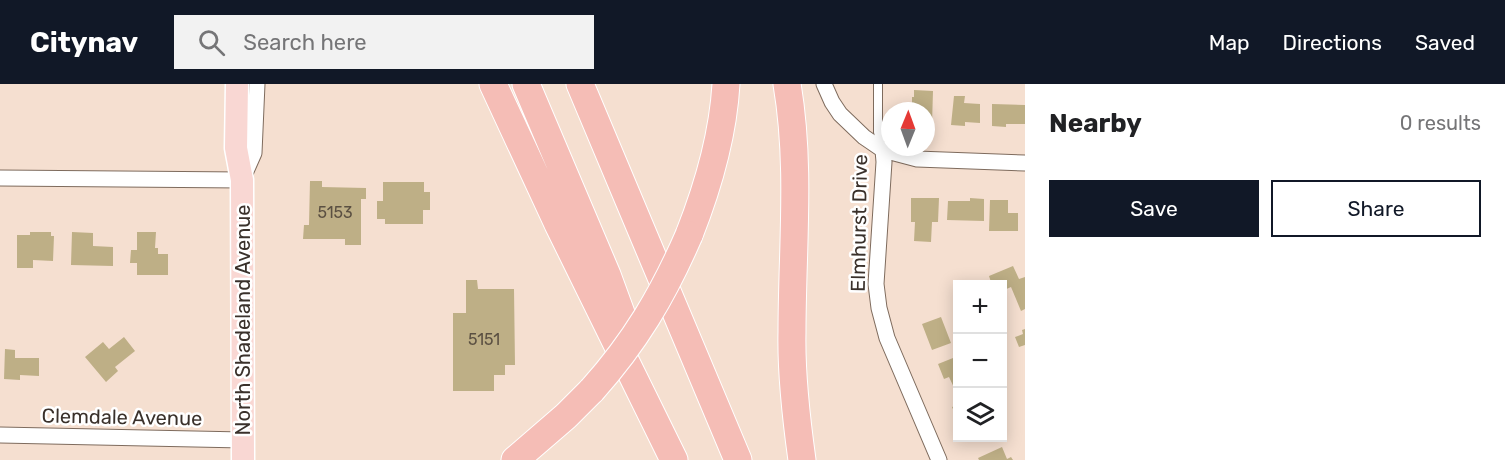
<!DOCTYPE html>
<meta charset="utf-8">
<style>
:root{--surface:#fff;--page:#f2f2f2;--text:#202124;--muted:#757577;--line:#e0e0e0;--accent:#111827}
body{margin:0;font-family:Rubik,sans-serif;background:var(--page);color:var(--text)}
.controls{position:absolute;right:18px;bottom:18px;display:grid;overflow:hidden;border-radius:0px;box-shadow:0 3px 15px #0003}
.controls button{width:54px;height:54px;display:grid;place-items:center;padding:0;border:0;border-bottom:2px solid var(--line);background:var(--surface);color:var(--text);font:30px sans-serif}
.compass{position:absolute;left:881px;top:18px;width:54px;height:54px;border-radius:50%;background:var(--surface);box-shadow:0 3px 15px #0003;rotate:1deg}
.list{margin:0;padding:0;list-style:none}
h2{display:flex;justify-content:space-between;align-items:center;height:78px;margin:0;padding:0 24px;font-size:26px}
h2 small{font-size:20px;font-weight:400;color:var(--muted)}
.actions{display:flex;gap:12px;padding:18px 24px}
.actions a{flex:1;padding:14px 0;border:2px solid var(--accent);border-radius:0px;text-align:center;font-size:21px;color:var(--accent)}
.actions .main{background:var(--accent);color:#fff}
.icon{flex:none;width:33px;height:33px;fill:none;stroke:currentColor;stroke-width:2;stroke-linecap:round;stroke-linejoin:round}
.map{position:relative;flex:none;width:1025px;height:376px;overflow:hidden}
header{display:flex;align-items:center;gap:36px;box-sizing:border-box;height:84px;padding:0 30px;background:var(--accent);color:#fff}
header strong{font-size:28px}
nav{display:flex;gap:33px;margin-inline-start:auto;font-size:21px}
.search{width:420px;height:54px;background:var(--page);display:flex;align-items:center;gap:15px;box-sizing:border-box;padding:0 21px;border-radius:0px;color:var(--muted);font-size:22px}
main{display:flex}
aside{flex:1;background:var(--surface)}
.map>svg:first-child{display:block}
.building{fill:#beaf86}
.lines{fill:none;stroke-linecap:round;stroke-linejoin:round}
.service-casing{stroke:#7e6b5d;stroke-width:10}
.minor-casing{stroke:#7e6b5d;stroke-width:17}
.primary-casing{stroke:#fff;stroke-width:25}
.motorway-casing{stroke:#fff;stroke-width:29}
.service{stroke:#fff;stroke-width:8}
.minor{stroke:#fff;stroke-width:15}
.primary{stroke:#f9d7d3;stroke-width:22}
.motorway{stroke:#f5bdb6;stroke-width:27}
.motorway-bridge-casing{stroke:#fff;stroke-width:29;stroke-linecap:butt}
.motorway-bridge{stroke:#f5bdb6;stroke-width:27}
.labels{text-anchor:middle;stroke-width:5;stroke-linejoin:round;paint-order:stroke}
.number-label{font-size:16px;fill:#5b5042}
.street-label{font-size:20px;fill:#3a312b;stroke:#fff}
</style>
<header>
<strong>Citynav</strong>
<div class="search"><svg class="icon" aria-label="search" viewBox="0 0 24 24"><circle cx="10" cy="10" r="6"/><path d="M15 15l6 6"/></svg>Search here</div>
<nav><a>Map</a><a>Directions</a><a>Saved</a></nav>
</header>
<main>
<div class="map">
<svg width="1025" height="376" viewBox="0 0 1025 376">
<rect width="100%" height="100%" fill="#f5dfd0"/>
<path class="building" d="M914 6 933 7 932 40H926V27H913L912 26V13H914Z
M954 12H965L964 19 980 20V39L965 38V42L951 41Z
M992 20 1025 21V40H1006V43L992 42Z
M310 97H322V103L366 104V115H361V161H345V155H303L304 141H309Z
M383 98H424V108H430V126H423V140H385V135H377V117H383Z
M911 114H939L938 138H932L931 158 914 157 915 138H911Z
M970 114 984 115V137L947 136 948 117H970Z
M990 116H1008V129H1018V147H989Z
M30 148H51V152H54L53 177 33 176V184H17V151H30Z
M72 148 93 149V162L113 163V182L71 181Z
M137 148H156L155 164H158V170H168V191H137V179H130L131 166H137Z
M1013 182 1019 195 1025 193V225L1021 227 1011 203 1002 207V201H992L989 192Z
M466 196H477L478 205H514L515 281H505V291H494V307H453V229H466Z
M941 233 951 259 932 266 922 240Z
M1025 245V261L1019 263 1015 253 1023 250 1022 246Z
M124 253 135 267 115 283 118 287 106 298 85 273 103 258 109 265Z
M5 265 15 266V274H39V292L20 291V296L4 295Z
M958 272V312L949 293 944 295 938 280Z
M958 321V336L952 323Z
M1002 363 1007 375 1011 373 1013 376H979L978 374Z"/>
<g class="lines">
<g class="service-casing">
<path id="service" d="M878 0V48L882 64"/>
</g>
<g class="minor-casing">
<path id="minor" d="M824 0 832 18 840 30 864 53 883 66 917 75 1025 79
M883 66 884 78 876 200 879 224 887 254 939 376
M0 94 242 96 254 69 257 0
M0 351 243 356"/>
</g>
<g class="primary-casing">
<path id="primary" d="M237 0 236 64 242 96 243 376"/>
</g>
<g class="motorway-casing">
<path id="motorway" d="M493 0 558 140 674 376
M526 0 607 191 626 243
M580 0 738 376
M787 0C801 82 792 165 792 248 791 291 796 333 802 376
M689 151C708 103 723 52 726 0
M515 376 566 332 592 306"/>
</g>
<use href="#service" class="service"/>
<use href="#minor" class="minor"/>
<use href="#primary" class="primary"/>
<use href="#motorway" class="motorway"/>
<g class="motorway-bridge-casing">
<path id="motorway-bridge" d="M592 306C635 258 663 211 689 151"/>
</g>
<use href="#motorway-bridge" class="motorway-bridge"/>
</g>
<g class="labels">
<g class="number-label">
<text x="335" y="134">5153</text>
<text x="484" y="261">5151</text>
</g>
<g class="street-label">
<text transform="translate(859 139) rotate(-89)" y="7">Elmhurst Drive</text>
<text transform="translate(243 236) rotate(-90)" y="7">North Shadeland Avenue</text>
<text transform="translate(122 333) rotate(1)" y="7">Clemdale Avenue</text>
</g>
</g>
</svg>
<div class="controls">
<button>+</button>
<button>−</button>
<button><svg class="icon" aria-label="layers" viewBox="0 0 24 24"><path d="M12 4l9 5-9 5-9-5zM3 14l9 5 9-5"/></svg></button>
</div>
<svg class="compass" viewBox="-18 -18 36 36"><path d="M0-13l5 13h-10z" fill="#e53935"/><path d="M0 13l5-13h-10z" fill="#757577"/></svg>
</div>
<aside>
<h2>Nearby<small>0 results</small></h2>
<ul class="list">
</ul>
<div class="actions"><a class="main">Save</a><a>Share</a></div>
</aside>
</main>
